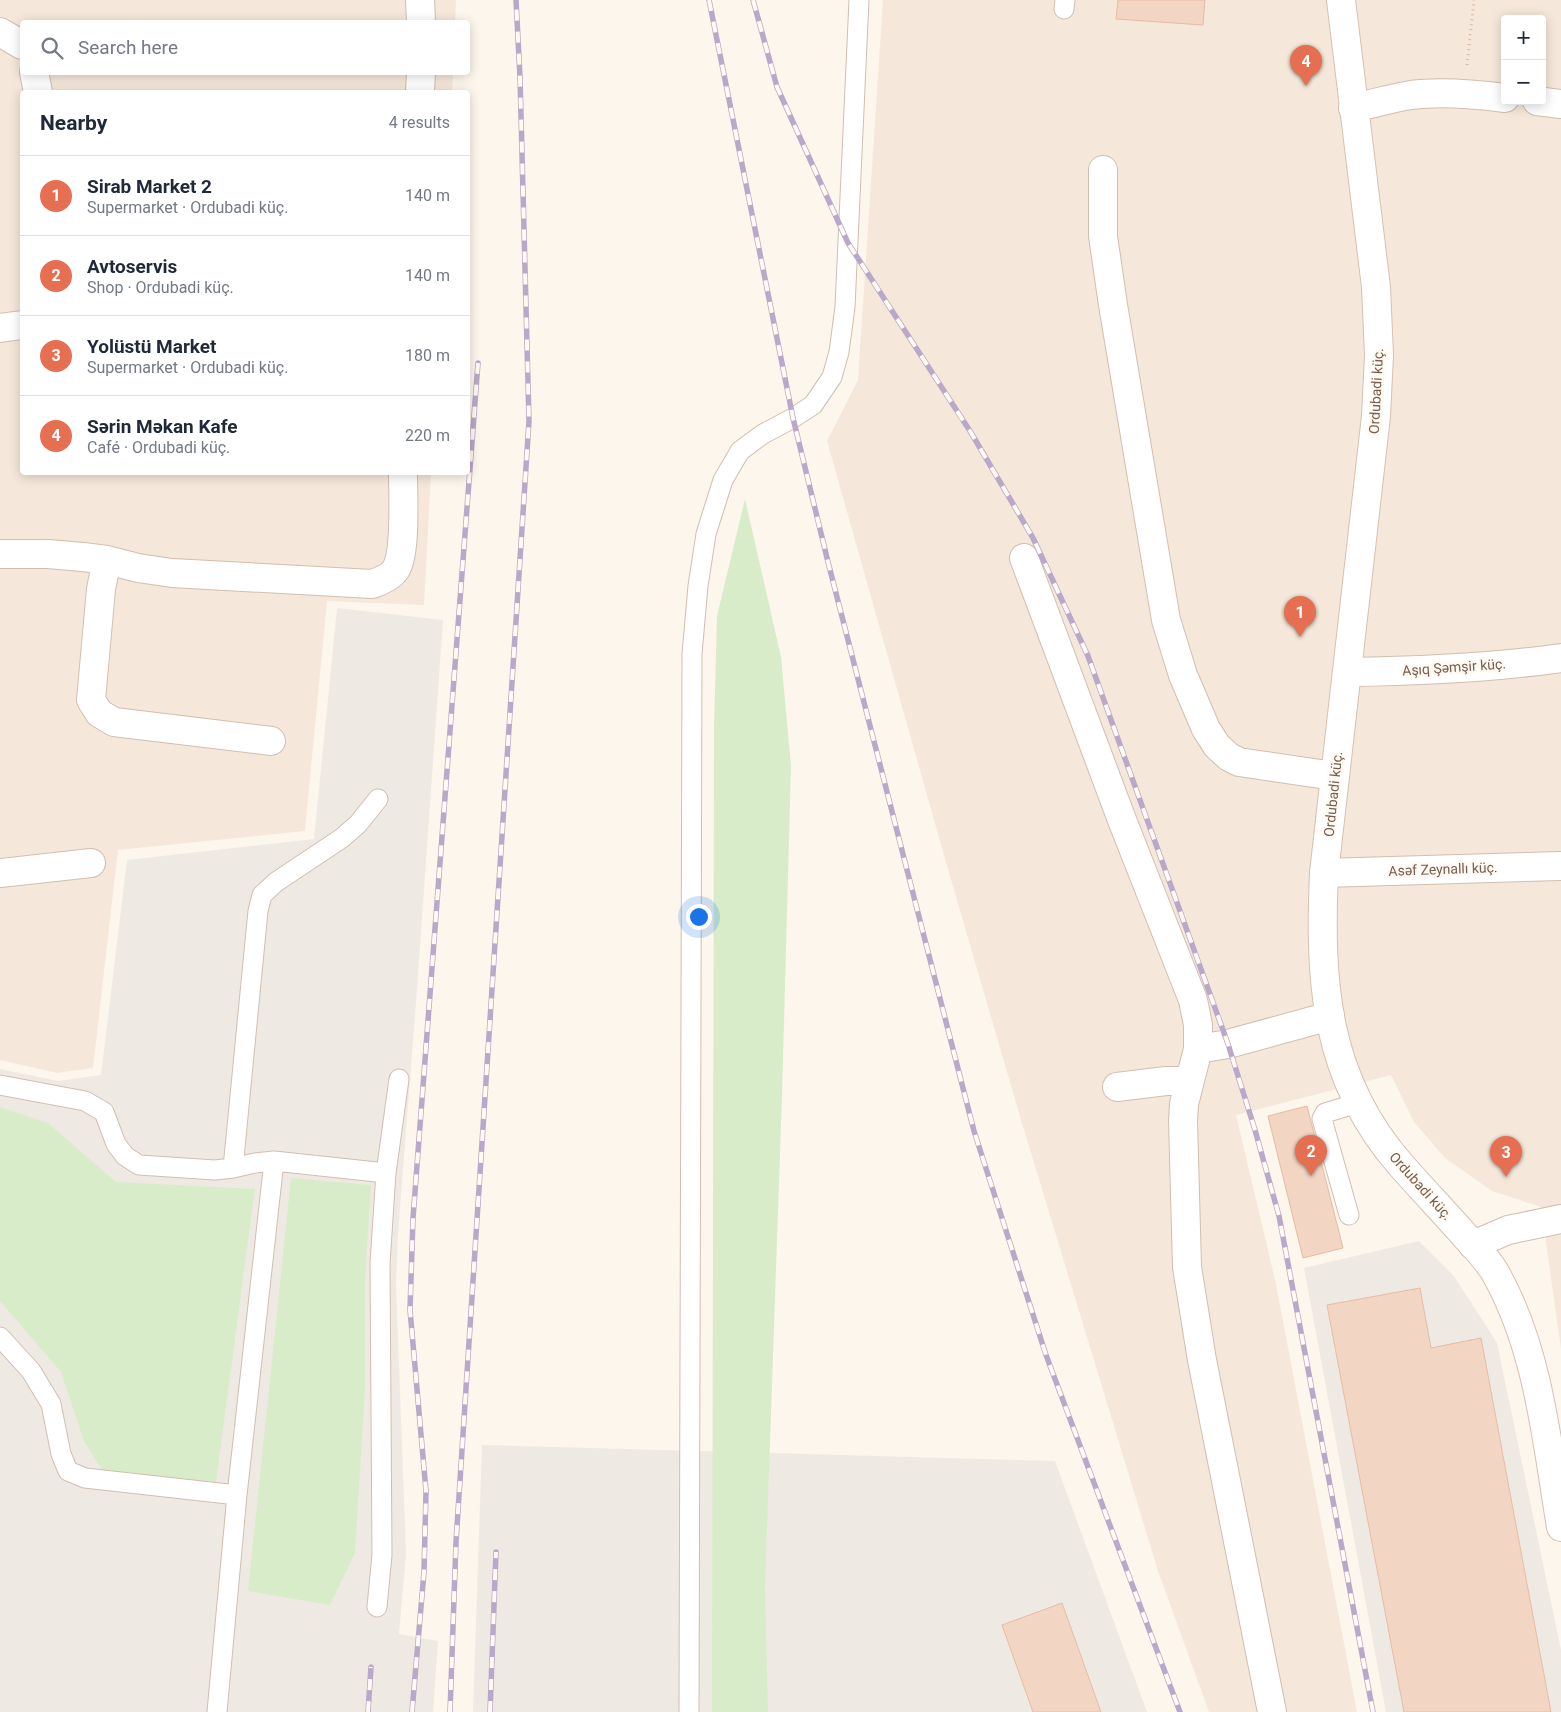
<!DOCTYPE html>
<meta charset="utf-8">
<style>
:root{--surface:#fff;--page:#f2f2f3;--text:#1f2937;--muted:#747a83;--line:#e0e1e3;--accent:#e76f51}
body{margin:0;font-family:Roboto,sans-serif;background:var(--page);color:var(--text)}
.controls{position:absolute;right:15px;top:15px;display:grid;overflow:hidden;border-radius:5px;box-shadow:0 2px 12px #0003}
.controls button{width:45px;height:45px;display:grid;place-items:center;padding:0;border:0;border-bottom:1px solid var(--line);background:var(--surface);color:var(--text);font:25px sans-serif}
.you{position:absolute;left:698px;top:916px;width:18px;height:18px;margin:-12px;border:4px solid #fff;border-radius:50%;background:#1a73e8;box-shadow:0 0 0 8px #1a73e833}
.badge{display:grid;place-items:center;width:32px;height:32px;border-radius:50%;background:var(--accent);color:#fff;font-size:16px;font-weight:700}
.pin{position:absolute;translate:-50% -41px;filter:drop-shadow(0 1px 2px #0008)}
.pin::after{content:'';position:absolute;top:26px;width:18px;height:15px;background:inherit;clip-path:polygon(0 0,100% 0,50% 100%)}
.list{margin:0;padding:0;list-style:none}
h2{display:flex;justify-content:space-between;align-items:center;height:65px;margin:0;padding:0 20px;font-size:21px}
h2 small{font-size:16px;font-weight:400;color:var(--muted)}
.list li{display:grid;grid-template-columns:32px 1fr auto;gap:15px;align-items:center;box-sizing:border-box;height:80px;padding:0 20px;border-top:1px solid var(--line)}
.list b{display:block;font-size:19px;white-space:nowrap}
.list p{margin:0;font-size:16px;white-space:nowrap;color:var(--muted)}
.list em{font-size:16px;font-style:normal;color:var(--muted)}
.icon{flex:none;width:28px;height:28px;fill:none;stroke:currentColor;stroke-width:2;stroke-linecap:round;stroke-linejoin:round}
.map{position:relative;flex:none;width:1561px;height:1712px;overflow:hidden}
.search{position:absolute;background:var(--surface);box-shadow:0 2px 12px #0003;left:20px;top:20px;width:450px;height:55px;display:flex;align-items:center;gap:12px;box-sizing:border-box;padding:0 18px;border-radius:5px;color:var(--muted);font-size:19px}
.panel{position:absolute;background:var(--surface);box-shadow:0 2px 12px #0003;left:20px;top:90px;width:450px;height:385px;border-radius:5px}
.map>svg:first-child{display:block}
.residential{fill:#f5e8da;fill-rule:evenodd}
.industrial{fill:#efe9e4}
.green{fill:#d8ecc9}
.building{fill:#f3d5c3;stroke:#e6bba3}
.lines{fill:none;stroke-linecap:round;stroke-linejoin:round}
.lane-casing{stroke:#d1beb0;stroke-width:21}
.street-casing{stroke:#d1beb0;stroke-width:30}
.secondary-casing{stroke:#d6c0b0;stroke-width:30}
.path{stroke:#d9b8a5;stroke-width:3;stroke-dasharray:1 4;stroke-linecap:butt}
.lane{stroke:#fff;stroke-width:19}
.street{stroke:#fff;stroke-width:28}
.secondary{stroke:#fff;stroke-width:28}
.rail-casing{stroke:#b9a8c9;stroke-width:5.5}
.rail{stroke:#fffaf3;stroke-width:4;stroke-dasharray:11;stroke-linecap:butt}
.labels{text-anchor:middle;stroke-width:5;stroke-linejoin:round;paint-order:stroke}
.street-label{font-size:14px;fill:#7a5c4d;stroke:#fffaf3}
</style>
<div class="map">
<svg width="1561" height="1712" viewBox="0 0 1561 1712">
<rect width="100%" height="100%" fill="#fdf6ec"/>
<path class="residential" d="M0 0H456L455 22H22V72L453 73 452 92H22V472L431 473 424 605 327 601 305 831 118 850 93 1068 57 1073 0 1060Z
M883 0H1561V1349L1541 1207 1492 1191 1445 1158 1414 1122 1391 1075 1236 1115 1276 1284 1357 1712H1209L1158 1571 1021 1120 945 859 827 441 858 380ZM1505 19H1542V101H1505Z"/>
<path class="industrial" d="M337 608 443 620 417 989 398 1234 396 1285 406 1553 399 1634 438 1641 433 1712H0V1069L58 1081 101 1075 127 860 314 839Z
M1419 1241 1454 1276 1497 1343 1561 1650V1712H1386L1304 1268Z
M482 1445 1055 1461 1147 1712H473Z"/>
<path class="green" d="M745 499 781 657 791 766 782 1096 765 1587 768 1712H712L714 728 717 616Z
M0 1107 48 1123 116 1182 255 1189 216 1482 102 1470 84 1441 61 1372 0 1301Z
M291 1178 371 1185 365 1282V1389L355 1553 330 1605 248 1591Z"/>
<path class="building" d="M1118 0H1205L1203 25 1116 19Z
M1307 1106 1343 1248 1303 1258 1268 1116Z
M1420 1288 1431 1348 1481 1338 1551 1712H1404L1327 1305Z
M1062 1603 1101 1712H1033L1002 1625Z"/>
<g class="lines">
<g class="lane-casing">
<path id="lane" d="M1064 9 1065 0
M0 1085 85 1101 104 1112 116 1144 125 1156 139 1165 215 1170 233 1168 255 1163 274 1161 386 1173
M233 1168 258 911 262 895 276 882 342 838 358 824 378 799
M1349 1215 1322 1119 1325 1113 1358 1103
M0 1337 31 1371 51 1404 61 1454 68 1471 85 1478 237 1495
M377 1607 382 1555 380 1263 386 1173 399 1079
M217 1712 237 1495 274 1161
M689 1712 692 654 698 586 706 534 723 480 740 451 763 434 793 418 813 405 832 377 839 352 845 307 859 0"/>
</g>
<g class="street-casing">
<path id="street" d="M420 0 421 22
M0 32 22 45
M34 72 38 92
M420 92 421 72
M1537 101 1561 104
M1353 108C1372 104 1392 98 1411 95 1442 91 1474 94 1505 98
M1103 170V236L1113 305 1166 620 1183 675 1206 729 1217 746 1229 757 1239 762 1334 776
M0 328 22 325
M0 554H48L83 557 107 560 138 568 172 573 372 584C381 581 393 576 397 567 406 548 403 495 403 472
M1024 558 1122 820 1193 1000 1198 1025V1049L1184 1104 1183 1121 1187 1267 1202 1360 1272 1712
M107 560 101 589 91 700 99 713 114 722 271 741
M1347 672C1419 671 1490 668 1561 658
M0 873 91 863
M1324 873 1561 866
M1198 1049 1228 1044 1330 1016
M1117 1087 1166 1081H1189
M1473 1245 1508 1230 1561 1219"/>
</g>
<g class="secondary-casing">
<path id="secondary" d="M1341 0 1376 287 1379 355 1376 416 1324 873C1319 982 1325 1078 1400 1164 1422 1189 1445 1213 1466 1237 1477 1249 1490 1262 1497 1276 1539 1352 1547 1443 1561 1527"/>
</g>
<path class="path" d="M1467 65 1474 0"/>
<use href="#lane" class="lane"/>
<use href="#street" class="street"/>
<use href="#secondary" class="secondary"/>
<g class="rail-casing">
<path id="rail" d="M709 0 793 418 828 562 974 1131 1046 1355 1180 1712
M753 0 777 87 848 243 970 431 1033 538 1088 656 1228 1044 1255 1130 1279 1216 1373 1712
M368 1712 371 1667
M412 1712 424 1572 426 1491 410 1310 413 1218 478 363
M450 1712 456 1542 529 421 520 77 516 0
M490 1712 496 1552"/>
</g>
<use href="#rail" class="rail"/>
</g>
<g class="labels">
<g class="street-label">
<text transform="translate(1376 391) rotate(-87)" y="5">Ordubadi küç.</text>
<text transform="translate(1454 667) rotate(-4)" y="5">Aşıq Şəmşir küç.</text>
<text transform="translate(1333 794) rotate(-84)" y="5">Ordubadi küç.</text>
<text transform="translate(1443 869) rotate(-2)" y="5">Asəf Zeynallı küç.</text>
<text transform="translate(1421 1186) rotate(48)" y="5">Ordubadi küç.</text>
</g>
</g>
</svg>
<div class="controls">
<button>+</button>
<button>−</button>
</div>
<div class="you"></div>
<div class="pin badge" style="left:1300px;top:637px">1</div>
<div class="pin badge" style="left:1311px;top:1176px">2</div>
<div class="pin badge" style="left:1506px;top:1177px">3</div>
<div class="pin badge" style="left:1306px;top:86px">4</div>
<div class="search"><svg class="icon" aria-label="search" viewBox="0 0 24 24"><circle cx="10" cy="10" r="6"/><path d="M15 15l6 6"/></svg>Search here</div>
<section class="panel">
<h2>Nearby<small>4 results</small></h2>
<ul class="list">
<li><span class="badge">1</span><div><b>Sirab Market 2</b><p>Supermarket · Ordubadi küç.</p></div><em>140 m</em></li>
<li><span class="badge">2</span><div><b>Avtoservis</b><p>Shop · Ordubadi küç.</p></div><em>140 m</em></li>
<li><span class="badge">3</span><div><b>Yolüstü Market</b><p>Supermarket · Ordubadi küç.</p></div><em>180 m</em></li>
<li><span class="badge">4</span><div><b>Sərin Məkan Kafe</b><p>Café · Ordubadi küç.</p></div><em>220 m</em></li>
</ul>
</section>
</div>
